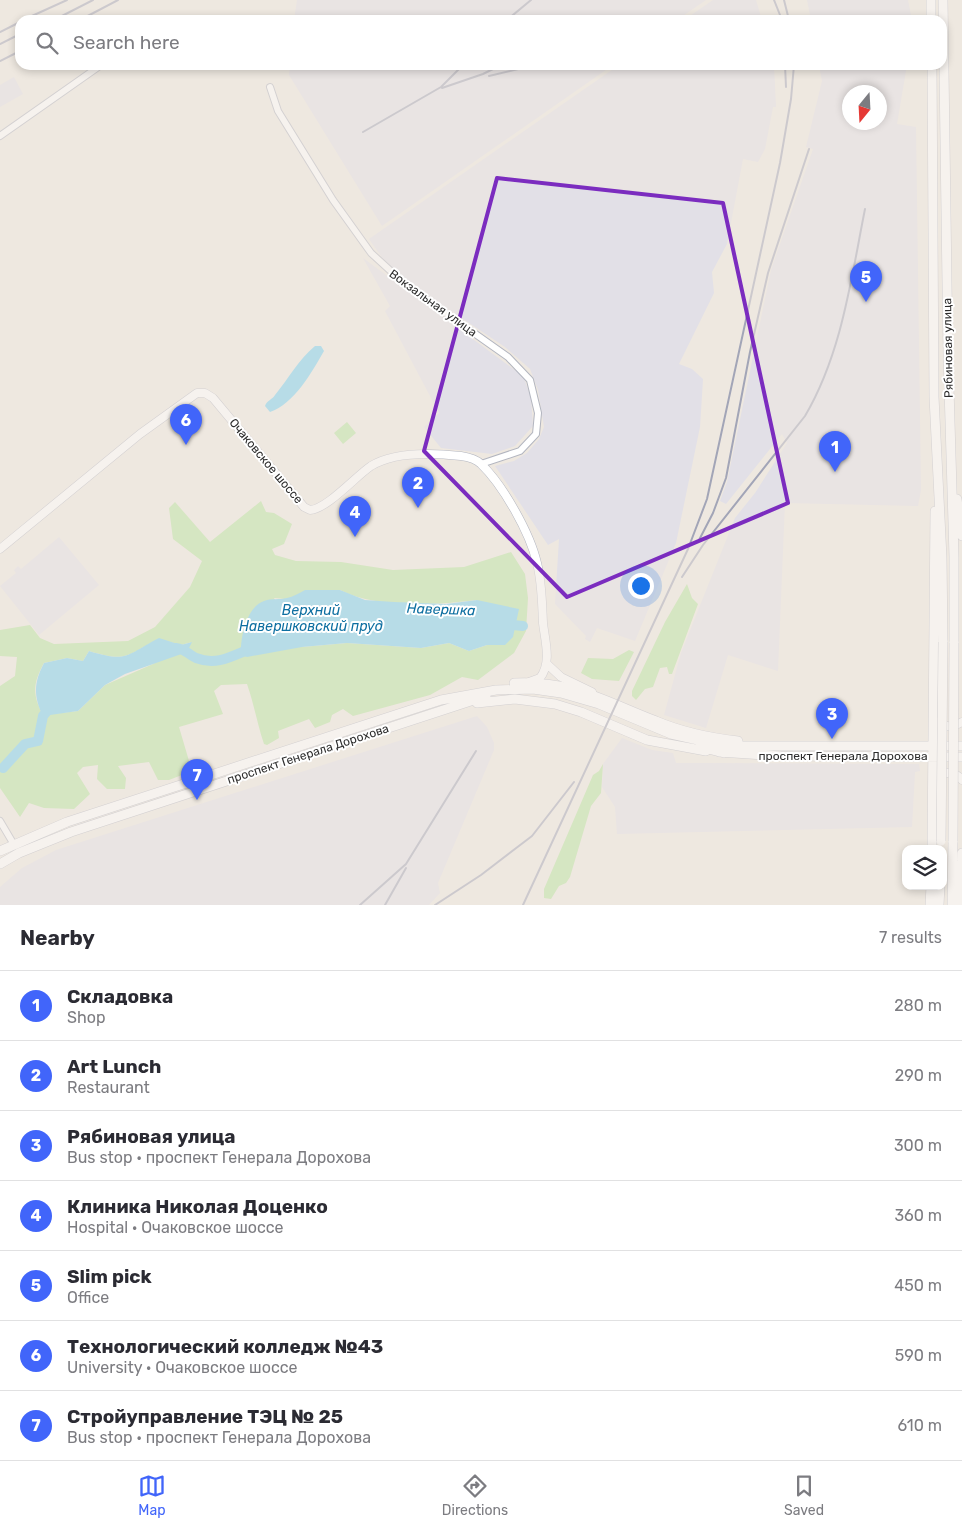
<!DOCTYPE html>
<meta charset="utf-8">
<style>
:root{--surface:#fff;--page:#f7f7f7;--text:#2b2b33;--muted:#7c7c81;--line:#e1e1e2;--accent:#4165fa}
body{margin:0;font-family:Rubik,sans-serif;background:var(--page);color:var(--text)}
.controls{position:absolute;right:15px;bottom:15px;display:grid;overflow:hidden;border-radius:10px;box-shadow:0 2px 8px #0003}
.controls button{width:45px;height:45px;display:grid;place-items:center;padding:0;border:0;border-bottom:1px solid var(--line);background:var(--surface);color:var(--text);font:25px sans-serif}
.compass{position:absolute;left:842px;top:85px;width:45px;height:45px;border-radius:50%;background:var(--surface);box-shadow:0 2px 8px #0003;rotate:198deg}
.you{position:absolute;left:640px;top:585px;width:18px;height:18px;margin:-12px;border:4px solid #fff;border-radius:50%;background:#1a73e8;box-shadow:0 0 0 8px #1a73e833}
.badge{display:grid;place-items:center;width:32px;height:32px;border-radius:50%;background:var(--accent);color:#fff;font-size:16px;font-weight:700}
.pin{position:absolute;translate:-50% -41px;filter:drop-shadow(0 1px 2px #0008)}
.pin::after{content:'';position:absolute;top:26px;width:18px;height:15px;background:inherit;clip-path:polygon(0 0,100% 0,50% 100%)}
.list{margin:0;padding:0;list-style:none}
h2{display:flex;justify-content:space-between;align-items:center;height:65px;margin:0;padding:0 20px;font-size:21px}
h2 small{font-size:16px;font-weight:400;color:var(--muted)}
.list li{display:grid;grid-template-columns:32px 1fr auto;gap:15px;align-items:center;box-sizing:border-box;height:70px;padding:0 20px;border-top:1px solid var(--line)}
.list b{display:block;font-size:19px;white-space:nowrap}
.list p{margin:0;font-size:16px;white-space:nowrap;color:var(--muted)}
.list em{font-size:16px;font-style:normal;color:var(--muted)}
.icon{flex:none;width:28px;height:28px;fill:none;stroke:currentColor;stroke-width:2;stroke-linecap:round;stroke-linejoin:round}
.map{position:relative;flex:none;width:962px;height:905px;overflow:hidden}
.search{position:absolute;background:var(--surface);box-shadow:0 2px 8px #0003;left:15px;right:15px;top:15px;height:55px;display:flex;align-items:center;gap:12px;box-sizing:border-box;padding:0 18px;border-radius:15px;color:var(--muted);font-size:19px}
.sheet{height:555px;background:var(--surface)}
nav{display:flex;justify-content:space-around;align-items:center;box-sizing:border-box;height:70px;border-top:1px solid var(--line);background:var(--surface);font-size:14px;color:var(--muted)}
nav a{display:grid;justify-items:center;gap:2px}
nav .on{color:var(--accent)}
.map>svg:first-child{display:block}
.industrial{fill:#e2e0e7;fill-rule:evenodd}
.green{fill:#b6e49d;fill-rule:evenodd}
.water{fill:#74cfef}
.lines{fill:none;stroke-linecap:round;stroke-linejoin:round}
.river{stroke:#74cfef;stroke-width:10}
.minor-casing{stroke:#b3b6c0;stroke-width:8}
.tertiary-casing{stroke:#b3b6c0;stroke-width:9}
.secondary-casing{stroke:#b3b6c0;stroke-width:10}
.minor{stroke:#fff;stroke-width:6}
.tertiary{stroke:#fff;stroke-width:8}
.secondary{stroke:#fff;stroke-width:9}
.rail{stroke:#a2a5b7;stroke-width:2}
.secondary-bridge-casing{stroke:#b3b6c0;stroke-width:10;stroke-linecap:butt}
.secondary-bridge{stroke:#fff;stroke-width:9}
.marked{fill:none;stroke:#7b2cbf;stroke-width:4;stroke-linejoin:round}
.labels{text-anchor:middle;stroke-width:4;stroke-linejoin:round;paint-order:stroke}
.street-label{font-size:12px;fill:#2d2d2d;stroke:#fff}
.water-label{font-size:14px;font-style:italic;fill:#0e6fa1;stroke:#fff}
</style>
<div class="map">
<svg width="962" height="905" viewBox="0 0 962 905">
<rect width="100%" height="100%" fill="#eee8e0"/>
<path class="industrial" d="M297 0H706L677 20H294Z
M713 0H756L762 20H684Z
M807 0H908L912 20H811Z
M290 65H613L382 226 289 75Z
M619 65H774L776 107H773L765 149 758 162 743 159 727 244 712 272 714 293 679 364 692 369 703 379 700 427 676 543 635 641 597 628 590 642 585 639 586 636 555 604 559 539 548 545 495 466 514 461 527 453 539 439 544 427 538 390 530 369 505 347 406 281 388 266 369 239Z
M819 65H907L897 124 916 127 921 490 918 506 785 503 778 671 728 655 706 728 664 715 681 653 735 518 755 493 787 443 782 434 726 504 720 501 727 482 771 270 813 149 806 147 822 81ZM850 92H880V122H850Z
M14 77 23 94 0 107V85Z
M363 258 523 376 531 397 533 426 515 446 492 454 441 448 424 427 439 413 385 311 390 306Z
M59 537 99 585 39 635 0 586 16 573 14 570 18 566 21 569Z
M477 716 487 727 494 743V750L438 883 440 893 429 905H0V887L22 868 56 850Z
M622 738 652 750 673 753 676 763 919 764 920 771 915 772 912 827 617 834 615 807 602 787 603 764Z"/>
<path class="green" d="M347 422 356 433 343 444 334 433Z
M261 501 266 512 274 513 292 524 284 544 272 549 275 555 296 561 341 562 393 570 464 567 511 552 525 574 528 598 526 631 514 653 478 680 462 677 430 695 353 716 343 709 332 715 330 722 315 728 309 719 278 731 279 738 267 745 264 744C257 723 254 704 247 684L221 685 214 691 223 714 179 727 192 771 169 780H158L149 762 118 766 126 778 125 789H107L97 779 98 765 83 767 77 773 90 794 74 809 44 808 29 803 20 817 0 788V686L15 676 17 657 0 656V630L30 625 40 638 54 644 128 641 155 627 190 587 202 561 173 539 169 508 175 502 210 542ZM340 590C377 609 436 605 477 600L505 645H487L469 651 449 643 421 648 347 643 302 647 274 598 285 599ZM159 639 181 645 192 642 153 664 105 685 78 711 43 715C32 695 33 683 44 663L67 658 83 661 89 651C128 663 126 655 159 639Z
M687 584 692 598 698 604 672 674H669L667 667 660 668 653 687 645 689 636 700 632 696V691L665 622Z
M629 650 634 652 619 681 592 679 581 673 588 658 613 659Z
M603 764 601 793 591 806 570 877 566 883 559 886 551 899 544 898V889L593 775 599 771Z"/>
<path class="water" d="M315 346H321L324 351C312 372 294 404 270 412L265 406C267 400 272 400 275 395 289 378 298 360 315 346Z
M305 590H340L365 600 394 602 446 604 477 600 519 609 513 637 505 645H487L469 651 449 643 421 648 347 643 302 647 247 657 241 655C240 639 246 607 264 601 272 598 279 600 287 598 293 597 299 593 305 590Z
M159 638 181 645 192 642 187 652 125 674 105 685 78 711 43 716C33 696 34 682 44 663L67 658 83 661 89 651C128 663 126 655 159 638Z"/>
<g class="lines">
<path class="river" d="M502 624 523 626
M176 648C186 649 187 654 196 658 217 666 232 656 252 648
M3 768 25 744 38 741 43 716 52 705"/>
<g class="minor-casing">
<path id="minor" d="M270 87 278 111 333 200 371 253 406 285 508 357 530 380 538 413 536 434 520 451 481 464
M0 136 101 65
M0 821 13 843"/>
</g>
<g class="tertiary-casing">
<path id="tertiary" d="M0 549 140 434 197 393H205L213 398 304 507 310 510C327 509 356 476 371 466 395 451 434 453 461 456 468 457 476 459 481 464 503 485 530 533 537 563 542 583 542 603 543 623 545 641 552 663 540 678L529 682
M547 664 561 677 592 692
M938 722 942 725 952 727 962 722
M938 777C946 771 955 771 962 780"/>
</g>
<g class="secondary-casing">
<path id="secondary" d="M931 0V20
M943 0 948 354 954 557V643
M932 65 934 397 942 558 943 642
M957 499 962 536
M514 683C572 680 604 701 656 721 682 732 711 738 738 741
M477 703 515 699 555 704 581 712 647 740 706 751
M700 747 724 753
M719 752 781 756 962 757
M932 849 935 511
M0 851 67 822 441 700 496 690 533 689 561 693 599 704 671 734 725 746H962
M0 864 19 853 71 832 486 696
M930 905 931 886
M939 905 940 886
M952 905 953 841
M960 905 962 853"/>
</g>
<use href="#minor" class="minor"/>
<use href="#tertiary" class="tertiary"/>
<use href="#secondary" class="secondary"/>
<path class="rail" d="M774 0 782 20
M784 0 789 20
M23 20 67 0
M54 20 93 0
M80 20 118 0
M507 20 531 0
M0 32 20 22
M0 44 20 34
M0 61 20 51
M785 65 786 87
M447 69 452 65
M489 76 535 65
M442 88 483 74 501 65
M363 132 441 87 463 65
M698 542 713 513 726 478 750 352 768 273 809 149
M682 577 703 545 805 416C842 353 851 279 865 209
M360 905 406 864 476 751
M385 905 406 868
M435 905 481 875 532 836 574 782
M523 905 688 549 707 499 780 163 791 99 794 65"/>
<g class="secondary-bridge-casing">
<path id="secondary-bridge" d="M941 841 943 642
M953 841 954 643"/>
</g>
<use href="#secondary-bridge" class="secondary-bridge"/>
</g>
<path d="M0 0H962V905H0ZM497 178 723 203 788 503 567 597 424 451Z" fill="#eee8e0" fill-opacity=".55" fill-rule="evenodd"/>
<path class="marked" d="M497 178 723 203 788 503 567 597 424 451Z"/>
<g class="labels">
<g class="street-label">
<text transform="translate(433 303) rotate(36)" y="4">Вокзальная улица</text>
<text transform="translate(948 348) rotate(-91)" y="4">Рябиновая улица</text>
<text transform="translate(266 461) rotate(50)" y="4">Очаковское шоссе</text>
<text transform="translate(308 754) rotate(-18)" y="4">проспект Генерала Дорохова</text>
<text x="843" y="760">проспект Генерала Дорохова</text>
</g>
<g class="water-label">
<text transform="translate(441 609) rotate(2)" y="5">Навершка</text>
<text x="311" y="615">Верхний<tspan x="311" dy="16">Навершковский пруд</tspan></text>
</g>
</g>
</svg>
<div class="controls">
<button><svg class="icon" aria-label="layers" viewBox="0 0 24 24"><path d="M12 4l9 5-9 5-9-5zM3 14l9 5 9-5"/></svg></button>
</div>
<svg class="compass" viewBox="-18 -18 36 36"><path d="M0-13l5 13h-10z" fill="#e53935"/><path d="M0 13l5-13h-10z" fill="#7c7c81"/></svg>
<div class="you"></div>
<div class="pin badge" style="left:835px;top:472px">1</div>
<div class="pin badge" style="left:418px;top:508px">2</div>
<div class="pin badge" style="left:832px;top:739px">3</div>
<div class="pin badge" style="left:355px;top:537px">4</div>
<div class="pin badge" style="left:866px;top:302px">5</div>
<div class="pin badge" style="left:186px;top:445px">6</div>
<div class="pin badge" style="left:197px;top:800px">7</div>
<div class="search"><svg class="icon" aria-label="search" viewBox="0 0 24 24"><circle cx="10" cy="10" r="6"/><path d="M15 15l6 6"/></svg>Search here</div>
</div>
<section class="sheet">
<h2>Nearby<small>7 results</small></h2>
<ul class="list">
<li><span class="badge">1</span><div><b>Складовка</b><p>Shop</p></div><em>280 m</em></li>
<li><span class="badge">2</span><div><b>Art Lunch</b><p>Restaurant</p></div><em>290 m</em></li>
<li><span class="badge">3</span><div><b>Рябиновая улица</b><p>Bus stop · проспект Генерала Дорохова</p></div><em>300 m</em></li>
<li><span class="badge">4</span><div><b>Клиника Николая Доценко</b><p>Hospital · Очаковское шоссе</p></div><em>360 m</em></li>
<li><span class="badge">5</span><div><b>Slim pick</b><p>Office</p></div><em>450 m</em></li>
<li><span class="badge">6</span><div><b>Технологический колледж №43</b><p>University · Очаковское шоссе</p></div><em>590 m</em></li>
<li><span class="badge">7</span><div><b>Стройуправление ТЭЦ № 25</b><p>Bus stop · проспект Генерала Дорохова</p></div><em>610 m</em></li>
</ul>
</section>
<nav>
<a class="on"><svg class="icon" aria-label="map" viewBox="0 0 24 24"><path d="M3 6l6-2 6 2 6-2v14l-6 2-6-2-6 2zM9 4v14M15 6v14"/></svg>Map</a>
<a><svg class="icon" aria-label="directions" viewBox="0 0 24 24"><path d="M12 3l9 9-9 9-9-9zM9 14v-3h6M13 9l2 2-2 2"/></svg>Directions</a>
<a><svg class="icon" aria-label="saved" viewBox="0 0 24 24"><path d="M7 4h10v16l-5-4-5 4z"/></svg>Saved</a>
</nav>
